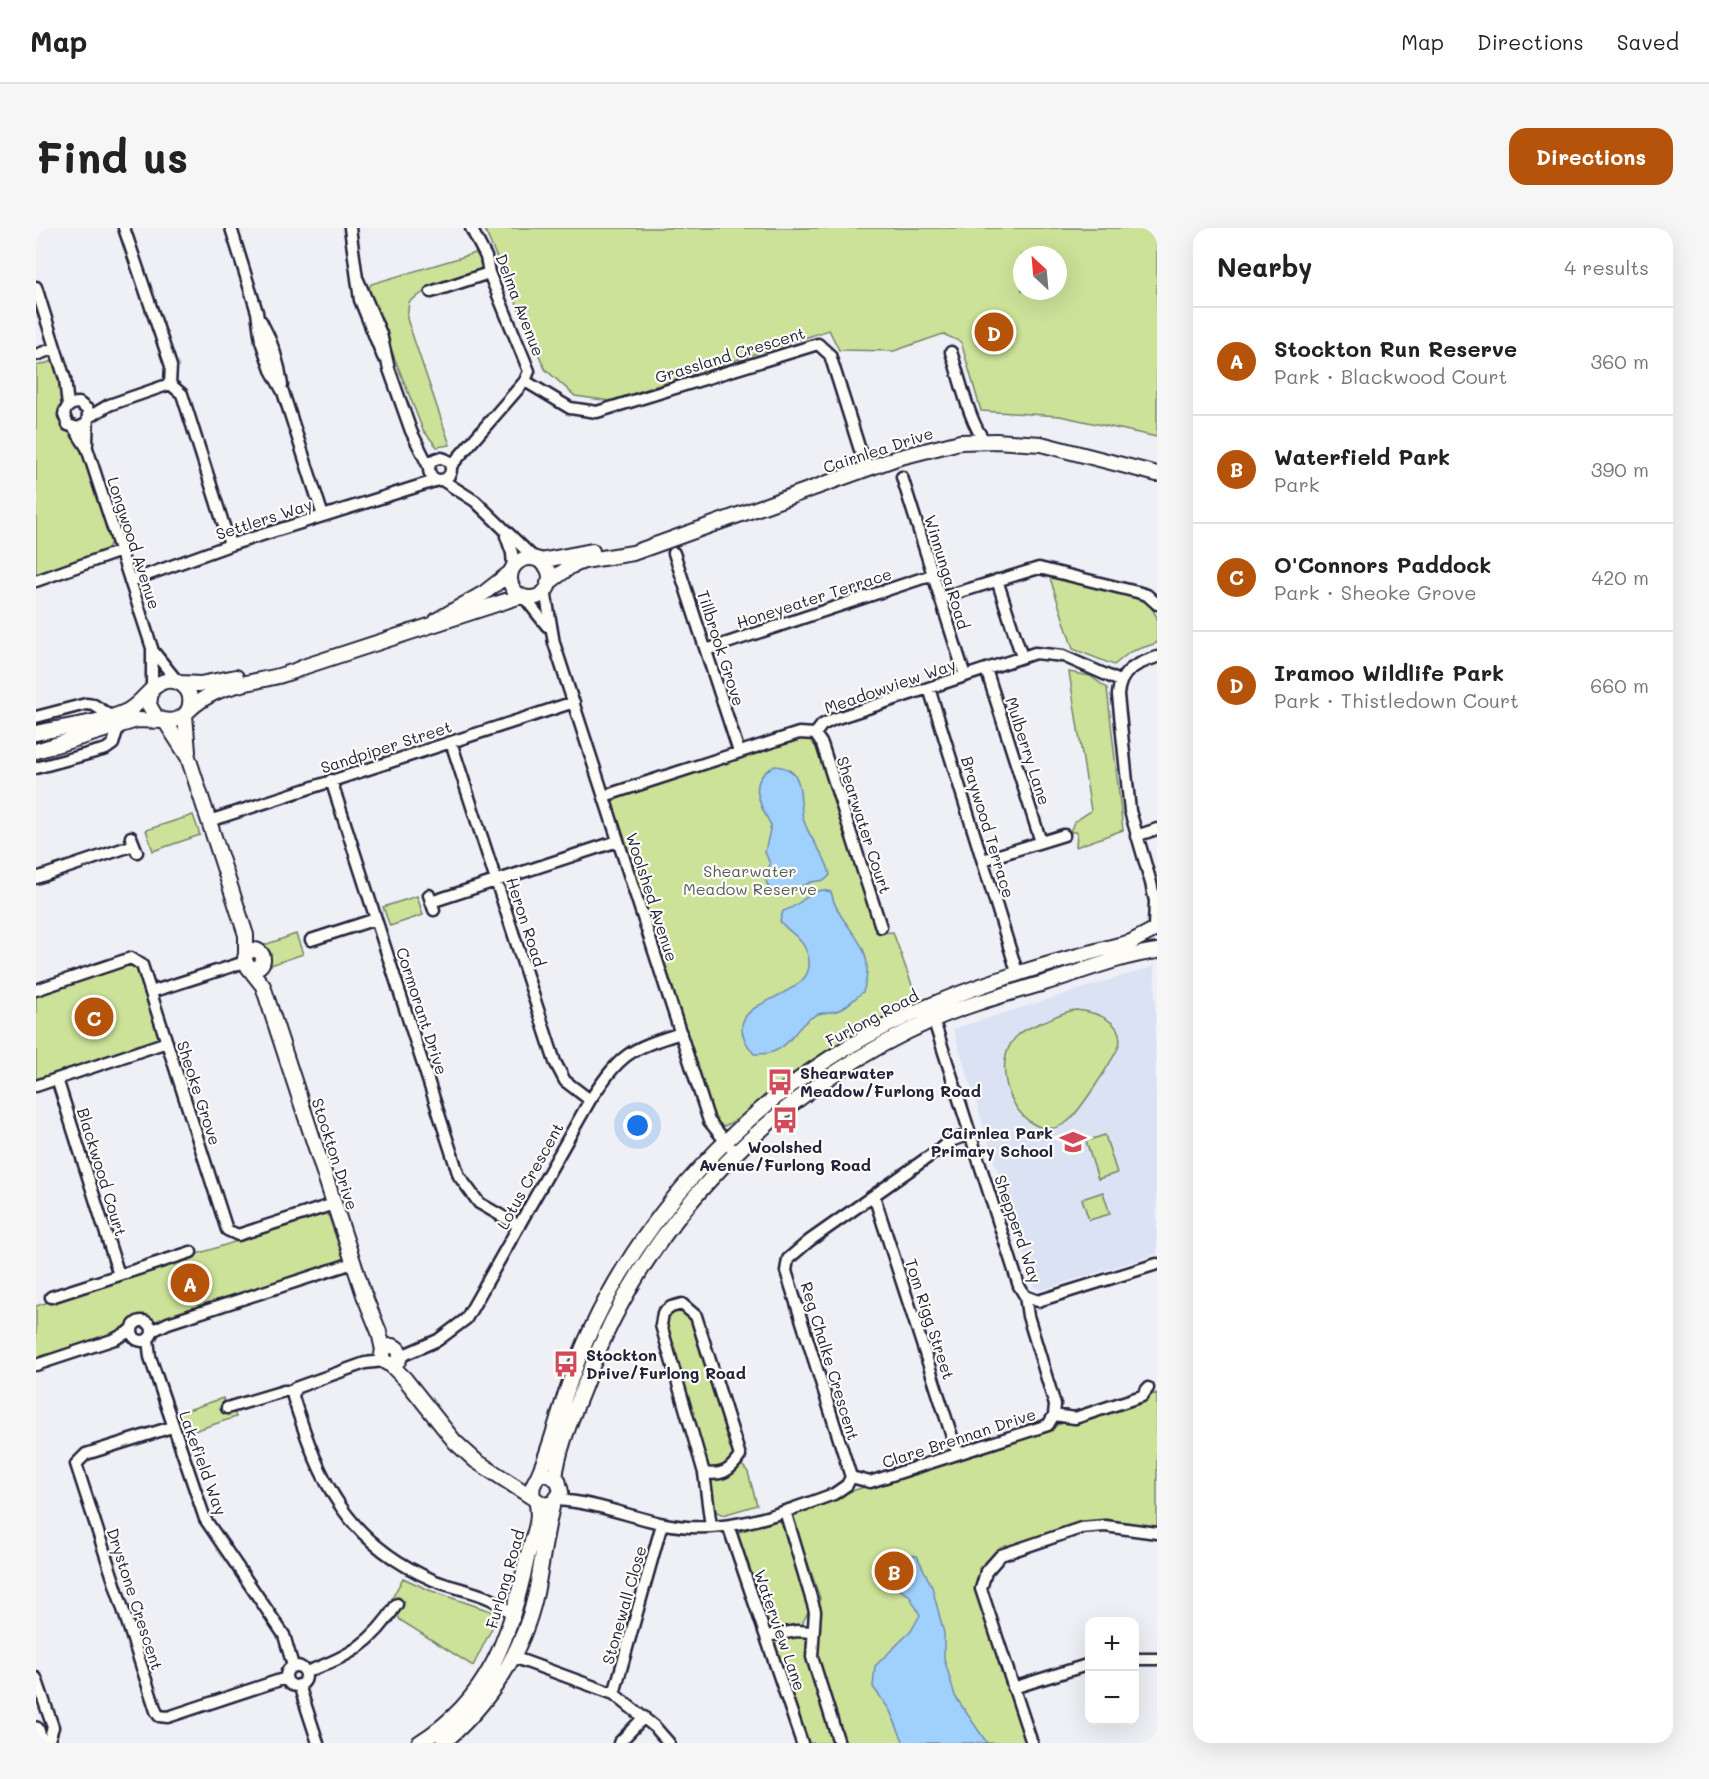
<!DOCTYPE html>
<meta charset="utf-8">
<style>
:root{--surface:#fff;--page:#f6f6f6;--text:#222;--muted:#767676;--line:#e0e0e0;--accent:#b45309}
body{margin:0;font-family:Mali,sans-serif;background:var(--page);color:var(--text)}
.controls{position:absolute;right:18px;bottom:18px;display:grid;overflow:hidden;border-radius:12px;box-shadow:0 6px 24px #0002}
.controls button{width:54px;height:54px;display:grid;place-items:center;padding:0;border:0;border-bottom:2px solid var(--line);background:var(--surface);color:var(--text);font:30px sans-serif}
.compass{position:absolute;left:977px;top:18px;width:54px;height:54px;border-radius:50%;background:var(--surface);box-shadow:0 6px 24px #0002;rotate:334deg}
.you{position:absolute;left:602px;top:898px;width:21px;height:21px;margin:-15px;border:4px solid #fff;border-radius:50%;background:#1a73e8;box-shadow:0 0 0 9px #1a73e833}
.badge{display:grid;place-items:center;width:39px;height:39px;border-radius:50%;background:var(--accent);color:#fff;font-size:20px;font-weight:700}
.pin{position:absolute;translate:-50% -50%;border:3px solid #fff;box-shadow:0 2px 6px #0006}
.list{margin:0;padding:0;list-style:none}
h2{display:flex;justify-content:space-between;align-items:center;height:78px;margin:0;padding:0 24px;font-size:26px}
h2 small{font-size:20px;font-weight:400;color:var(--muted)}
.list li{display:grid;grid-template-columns:39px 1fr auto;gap:18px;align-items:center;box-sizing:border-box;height:108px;padding:0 24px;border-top:2px solid var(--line)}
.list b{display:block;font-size:22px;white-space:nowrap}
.list p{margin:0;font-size:20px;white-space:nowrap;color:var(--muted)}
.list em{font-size:20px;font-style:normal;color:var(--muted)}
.map{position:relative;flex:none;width:1121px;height:1515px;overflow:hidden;border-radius:18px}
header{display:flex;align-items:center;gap:36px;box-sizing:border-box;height:84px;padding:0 30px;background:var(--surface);border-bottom:2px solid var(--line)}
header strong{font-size:28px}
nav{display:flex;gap:33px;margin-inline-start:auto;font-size:21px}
.intro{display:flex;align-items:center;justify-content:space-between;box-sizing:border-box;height:144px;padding:0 36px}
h1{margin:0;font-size:42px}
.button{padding:15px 27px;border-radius:18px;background:var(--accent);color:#fff;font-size:21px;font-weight:700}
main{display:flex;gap:36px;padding:0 36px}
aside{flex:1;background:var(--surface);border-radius:18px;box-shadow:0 6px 24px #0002}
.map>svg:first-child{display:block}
.built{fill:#dbe2f4}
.green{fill:#cbe298;stroke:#76826a;stroke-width:1.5;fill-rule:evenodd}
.water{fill:#a0d0fc;stroke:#6e8aaf;stroke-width:1.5}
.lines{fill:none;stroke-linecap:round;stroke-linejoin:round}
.street-casing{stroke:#22223b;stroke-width:15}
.secondary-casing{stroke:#22223b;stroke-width:18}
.primary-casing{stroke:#22223b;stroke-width:20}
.street{stroke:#fdfcf7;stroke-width:10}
.secondary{stroke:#fdfcf7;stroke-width:14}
.primary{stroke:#fdfcf7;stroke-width:15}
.labels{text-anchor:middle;stroke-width:4.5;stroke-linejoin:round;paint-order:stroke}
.street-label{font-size:16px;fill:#22223b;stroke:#fdfcf7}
.park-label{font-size:16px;fill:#555c57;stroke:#fdfcf7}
.poi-label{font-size:16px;font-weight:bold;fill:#22223b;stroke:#fdfcf7;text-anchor:start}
</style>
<header>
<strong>Map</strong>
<nav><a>Map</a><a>Directions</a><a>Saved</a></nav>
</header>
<div class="intro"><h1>Find us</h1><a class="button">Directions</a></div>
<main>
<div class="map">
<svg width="1121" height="1515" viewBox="0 0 1121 1515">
<rect width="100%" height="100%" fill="#eef0f6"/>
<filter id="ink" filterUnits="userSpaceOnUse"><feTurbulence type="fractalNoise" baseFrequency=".0167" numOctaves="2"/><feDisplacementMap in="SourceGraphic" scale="12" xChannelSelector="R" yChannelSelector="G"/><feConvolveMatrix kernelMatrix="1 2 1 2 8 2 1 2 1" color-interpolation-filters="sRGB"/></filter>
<g filter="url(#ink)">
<path class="built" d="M1119 738 1121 1026 1005 1062 998 1059 917 801Z"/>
<path class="green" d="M448 0H1121V209L1024 188 945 183 925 114 907 106 858 123 803 122 793 102 574 173 539 168 509 141ZM986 27H1022V63H986Z
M443 24 448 40 400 56 373 74 371 91 414 217 401 219 387 202 332 63 335 56Z
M17 133 25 155 35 203 46 219 76 313 70 323 0 348V138Z
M1013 347 1111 373 1121 389V415L1094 424 1078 437 1037 421Z
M1033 444 1054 448 1071 460 1087 602 1040 619 1041 604H1034L1038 594 1055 583Z
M764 508 776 509 783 516 843 705 857 704 882 774 790 823 711 887 686 899 679 893 575 570Z
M157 587 164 607 117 623 110 602Z
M381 668 387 687 354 698 347 679Z
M260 706 267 726 235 737V725L228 717Z
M95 736 102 740 124 811 0 851V766Z
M1040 782C1060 784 1089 793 1083 818 1076 833 1043 885 1031 894 989 924 946 840 982 807 988 801 998 798 1006 794 1017 790 1028 783 1040 782Z
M1069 907 1081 945 1062 951 1050 913Z
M1067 964 1074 986 1053 992 1046 971Z
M291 984 308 1032 0 1133V1078Z
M640 1082H645L653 1088 696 1225 712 1244 721 1277 687 1287 679 1283 671 1234 630 1095 635 1085Z
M1121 1165V1301L1043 1295 962 1322 943 1340 942 1362 991 1515H809L778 1417 784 1370 756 1289 763 1280Z
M187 1170 192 1183 198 1182 200 1189 149 1206 143 1185Z
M741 1292 747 1295 773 1382 767 1394 801 1515H770L700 1305Z
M367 1350 393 1362 463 1386 437 1438 364 1392 354 1374Z"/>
<path class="water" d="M739 538C747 539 753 540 759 547 767 560 763 578 768 593 774 613 790 626 794 647L789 652 775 654 751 665H739L732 658 729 650 734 636 729 624 735 597C722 575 711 551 739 538Z
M786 662 795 664C804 705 844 712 827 764 820 769 813 777 805 781 798 785 789 784 782 786 754 798 757 828 718 826 666 762 798 779 769 720 763 707 752 704 744 693L747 683C763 679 770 665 786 662Z
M863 1325 881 1328 896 1359 908 1405V1430L919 1468 951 1515H868L853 1481 837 1459 839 1438 875 1403 884 1387 873 1367 857 1358 846 1339Z"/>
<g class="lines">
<g class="street-casing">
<path id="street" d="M88 0 135 138 134 156
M195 0 221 84 225 113 235 142 247 164 287 288
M314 0 324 72 347 129
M322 52 345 106 353 141 375 203 393 239
M0 59 29 151 32 178
M395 64 453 45
M225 93C236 113 243 134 246 157
M915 124C923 147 934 197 949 213
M0 127 19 120
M489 153 534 180 561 184 782 116 794 127 830 241
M53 189 73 177 134 156 146 166 194 317
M50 196 42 200 32 197 28 187C29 179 35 175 43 175L52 182 51 216
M38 200 51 220 116 420V461
M393 241a11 11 0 1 1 22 0a11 11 0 1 1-22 0Z
M415 238 489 153 493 143 453 45 450 29 435 0
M866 249 929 448
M406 252 439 273 499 331
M470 308 476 325 477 340
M638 325 703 524
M961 352 986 429
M0 353 85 323
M94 353 194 317 402 252
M509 362 518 415 673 893 699 925
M488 369 511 398
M904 370 1003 340 1101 364 1111 367 1121 376
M670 422 896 347
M117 423 141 453
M950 441 1005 614
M893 460 982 747
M0 489 50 476 58 477 75 488
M779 506 786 516 845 699
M415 514 519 834 529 853 554 872
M0 540 70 521 77 516 82 499
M295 552 423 948 443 975 483 998
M568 568 763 505 779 506 786 497 798 491 999 425 1027 428 1084 453
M173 593 538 474
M1100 608 1121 601
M95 609 101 624
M947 632 1028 607
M0 650 98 617
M393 667 398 682
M395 674 582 613
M1118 699 1119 673 1115 655 1094 583 1082 467C1084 442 1100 436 1121 429
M275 712 340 691
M0 762 95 730 106 737 191 1002 202 1007 298 976
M115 764 209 734
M895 784 983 1058 989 1068 1002 1073 1121 1036
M21 851 83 1047
M0 858 131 814
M838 968 921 1224
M15 1069 155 1024
M96 1103a10 10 0 1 1 20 0a10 10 0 1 1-20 0Z
M116 1103 132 1095 317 1035
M112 1111 114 1129 169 1291 248 1407 257 1438
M365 1128 402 1112 430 1091 554 872C586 825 591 822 645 805
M348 1133 329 1135 259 1160 257 1169C284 1254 310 1314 397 1352 423 1363 463 1365 478 1391
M0 1137 79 1111 96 1102
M191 1180 248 1163H257
M1018 1187 1039 1190 1106 1168 1112 1160
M136 1199 50 1226 40 1236 120 1483 123 1488 132 1489 250 1450
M668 1245C686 1248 694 1243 704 1228L660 1088 646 1076 635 1079 627 1085 625 1097 668 1245 675 1299
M815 1249 750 1043 752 1031 773 1013 915 913 934 906
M521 1272C557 1274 589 1287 624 1295 688 1309 739 1287 798 1266L811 1257 815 1249 834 1254 1012 1197 1018 1187 1019 1177 992 1088 989 1068
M749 1283 779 1383 776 1429 803 1515
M693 1300 766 1515
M730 1408 761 1403 777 1404
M477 1429 578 1466 619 1499 633 1515
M1098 1431H1121
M250 1448a10 10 0 1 1 20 0a10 10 0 1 1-20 0Z
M270 1444C312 1429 336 1416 361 1376
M0 1450 17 1499 12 1515
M263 1457 282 1515
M977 1460 1054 1436
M578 1466 626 1296
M583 1515 608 1489
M996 1515 945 1361 950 1344 965 1327 1045 1300 1069 1298 1121 1305"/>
</g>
<g class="secondary-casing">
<path id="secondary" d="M474 350a20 20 0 1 1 40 0a20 20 0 1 1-40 0Z
M504 333 556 323
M512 355 535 338 548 333 597 325 861 230 924 214 960 213 1005 216 1121 246
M401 392 448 365 475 344
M145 455 164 456 200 449
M151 484C187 448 227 459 270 438L485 368
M149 487 152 524
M129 493 152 529 210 707V726
M0 505C27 499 66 495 91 483 106 476 116 455 130 453 141 451 152 458 154 469 157 490 135 498 120 489L113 477 115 463
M0 523 101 492 126 493
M209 731a9 9 0 1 1 18 0a9 9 0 1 1-18 0Z
M212 739 227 758 328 1067 343 1104 347 1122
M346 1127a9 9 0 1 1 18 0a9 9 0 1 1-18 0Z
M354 1136 369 1151 419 1214 440 1233 508 1277 517 1275 525 1264 522 1252 512 1247
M519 1250C523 1216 539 1183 551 1151 611 990 740 862 896 792 932 776 971 766 1008 755 1045 744 1083 728 1121 723
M497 1268C494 1257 501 1252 504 1243 515 1218 521 1191 530 1165 584 1001 715 860 871 788 941 755 1020 733 1095 714L1116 703
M383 1515C454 1471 475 1406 491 1330 496 1309 506 1294 500 1272
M407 1515C453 1476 487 1425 500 1365 506 1335 509 1305 517 1275"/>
</g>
<g class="primary-casing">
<path id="primary" d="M0 1502 4 1515"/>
</g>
<use href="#street" class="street"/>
<use href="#secondary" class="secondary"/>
<use href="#primary" class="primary"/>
</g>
</g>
<defs>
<g id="bus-bare" transform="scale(2.07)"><path d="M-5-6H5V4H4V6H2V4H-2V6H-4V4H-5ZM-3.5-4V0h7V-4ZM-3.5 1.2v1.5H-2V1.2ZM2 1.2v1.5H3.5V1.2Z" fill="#d1495b" stroke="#fdfcf7" stroke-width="2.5" paint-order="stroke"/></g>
<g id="school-bare" transform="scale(2.07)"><path d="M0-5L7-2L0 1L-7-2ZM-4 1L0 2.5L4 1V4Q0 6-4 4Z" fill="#d1495b" stroke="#fdfcf7" stroke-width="2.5" paint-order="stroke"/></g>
</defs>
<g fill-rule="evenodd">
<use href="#bus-bare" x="744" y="854"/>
<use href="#bus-bare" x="749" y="892"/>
<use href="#school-bare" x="1037" y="914"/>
<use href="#bus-bare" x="530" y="1136"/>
</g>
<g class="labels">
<g class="street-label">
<text transform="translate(484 77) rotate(69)" y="6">Delma Avenue</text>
<text transform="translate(694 127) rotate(-17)" y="6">Grassland Crescent</text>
<text transform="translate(842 222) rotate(-18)" y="6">Cairnlea Drive</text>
<text transform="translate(228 291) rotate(-18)" y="6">Settlers Way</text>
<text transform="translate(98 315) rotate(72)" y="6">Longwood Avenue</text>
<text transform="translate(911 344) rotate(73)" y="6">Winnunga Road</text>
<text transform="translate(778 370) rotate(-18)" y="6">Honeyeater Terrace</text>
<text transform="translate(685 420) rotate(72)" y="6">Tillbrook Grove</text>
<text transform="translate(854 458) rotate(-19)" y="6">Meadowview Way</text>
<text transform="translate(350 519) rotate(-18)" y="6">Sandpiper Street</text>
<text transform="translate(992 523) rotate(72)" y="6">Mulberry Lane</text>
<text transform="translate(828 597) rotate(72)" y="6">Shearwater Court</text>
<text transform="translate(952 599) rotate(73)" y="6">Braywood Terrace</text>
<text transform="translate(616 669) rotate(72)" y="6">Woolshed Avenue</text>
<text transform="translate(490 694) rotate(72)" y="6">Heron Road</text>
<text transform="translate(386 783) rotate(72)" y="6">Cormorant Drive</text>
<text transform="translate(836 790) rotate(-28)" y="6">Furlong Road</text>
<text transform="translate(163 865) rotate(72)" y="6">Sheoke Grove</text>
<text transform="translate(299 926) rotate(72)" y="6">Stockton Drive</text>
<text transform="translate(66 944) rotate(73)" y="6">Blackwood Court</text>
<text transform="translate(494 948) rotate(-61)" y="6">Lotus Crescent</text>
<text transform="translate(982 1001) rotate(71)" y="6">Shepperd Way</text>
<text transform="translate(894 1091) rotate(72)" y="6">Tom Rigg Street</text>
<text transform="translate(794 1133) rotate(73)" y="6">Reg Chalke Crescent</text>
<text transform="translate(923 1210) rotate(-18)" y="6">Clare Brennan Drive</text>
<text transform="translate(167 1235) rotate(70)" y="6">Lakefield Way</text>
<text transform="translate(469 1351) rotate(-74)" y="6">Furlong Road</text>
<text transform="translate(99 1371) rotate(72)" y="6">Drystone Crescent</text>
<text transform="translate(588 1377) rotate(-74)" y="6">Stonewall Close</text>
<text transform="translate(744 1402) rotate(71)" y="6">Waterview Lane</text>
</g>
<g class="park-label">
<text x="714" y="649">Shearwater<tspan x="714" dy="18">Meadow Reserve</tspan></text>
</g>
<g class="poi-label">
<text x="764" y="851">Shearwater<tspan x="764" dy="18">Meadow/Furlong Road</tspan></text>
<text x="1017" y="911" text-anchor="end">Cairnlea Park<tspan x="1017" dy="18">Primary School</tspan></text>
<text x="749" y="925" text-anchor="middle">Woolshed<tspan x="749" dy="18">Avenue/Furlong Road</tspan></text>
<text x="550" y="1133">Stockton<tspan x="550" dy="18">Drive/Furlong Road</tspan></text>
</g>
</g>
</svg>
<div class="controls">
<button>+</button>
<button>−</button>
</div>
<svg class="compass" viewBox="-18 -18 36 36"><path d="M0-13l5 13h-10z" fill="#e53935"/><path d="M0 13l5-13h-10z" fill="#767676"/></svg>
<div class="you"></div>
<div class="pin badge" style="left:154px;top:1055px">A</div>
<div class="pin badge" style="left:858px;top:1343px">B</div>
<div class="pin badge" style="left:58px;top:789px">C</div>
<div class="pin badge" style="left:958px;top:104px">D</div>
</div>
<aside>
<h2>Nearby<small>4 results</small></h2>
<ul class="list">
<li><span class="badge">A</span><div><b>Stockton Run Reserve</b><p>Park · Blackwood Court</p></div><em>360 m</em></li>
<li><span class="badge">B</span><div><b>Waterfield Park</b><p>Park</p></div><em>390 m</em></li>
<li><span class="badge">C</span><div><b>O'Connors Paddock</b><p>Park · Sheoke Grove</p></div><em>420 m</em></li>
<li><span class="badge">D</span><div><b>Iramoo Wildlife Park</b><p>Park · Thistledown Court</p></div><em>660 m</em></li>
</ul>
</aside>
</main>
